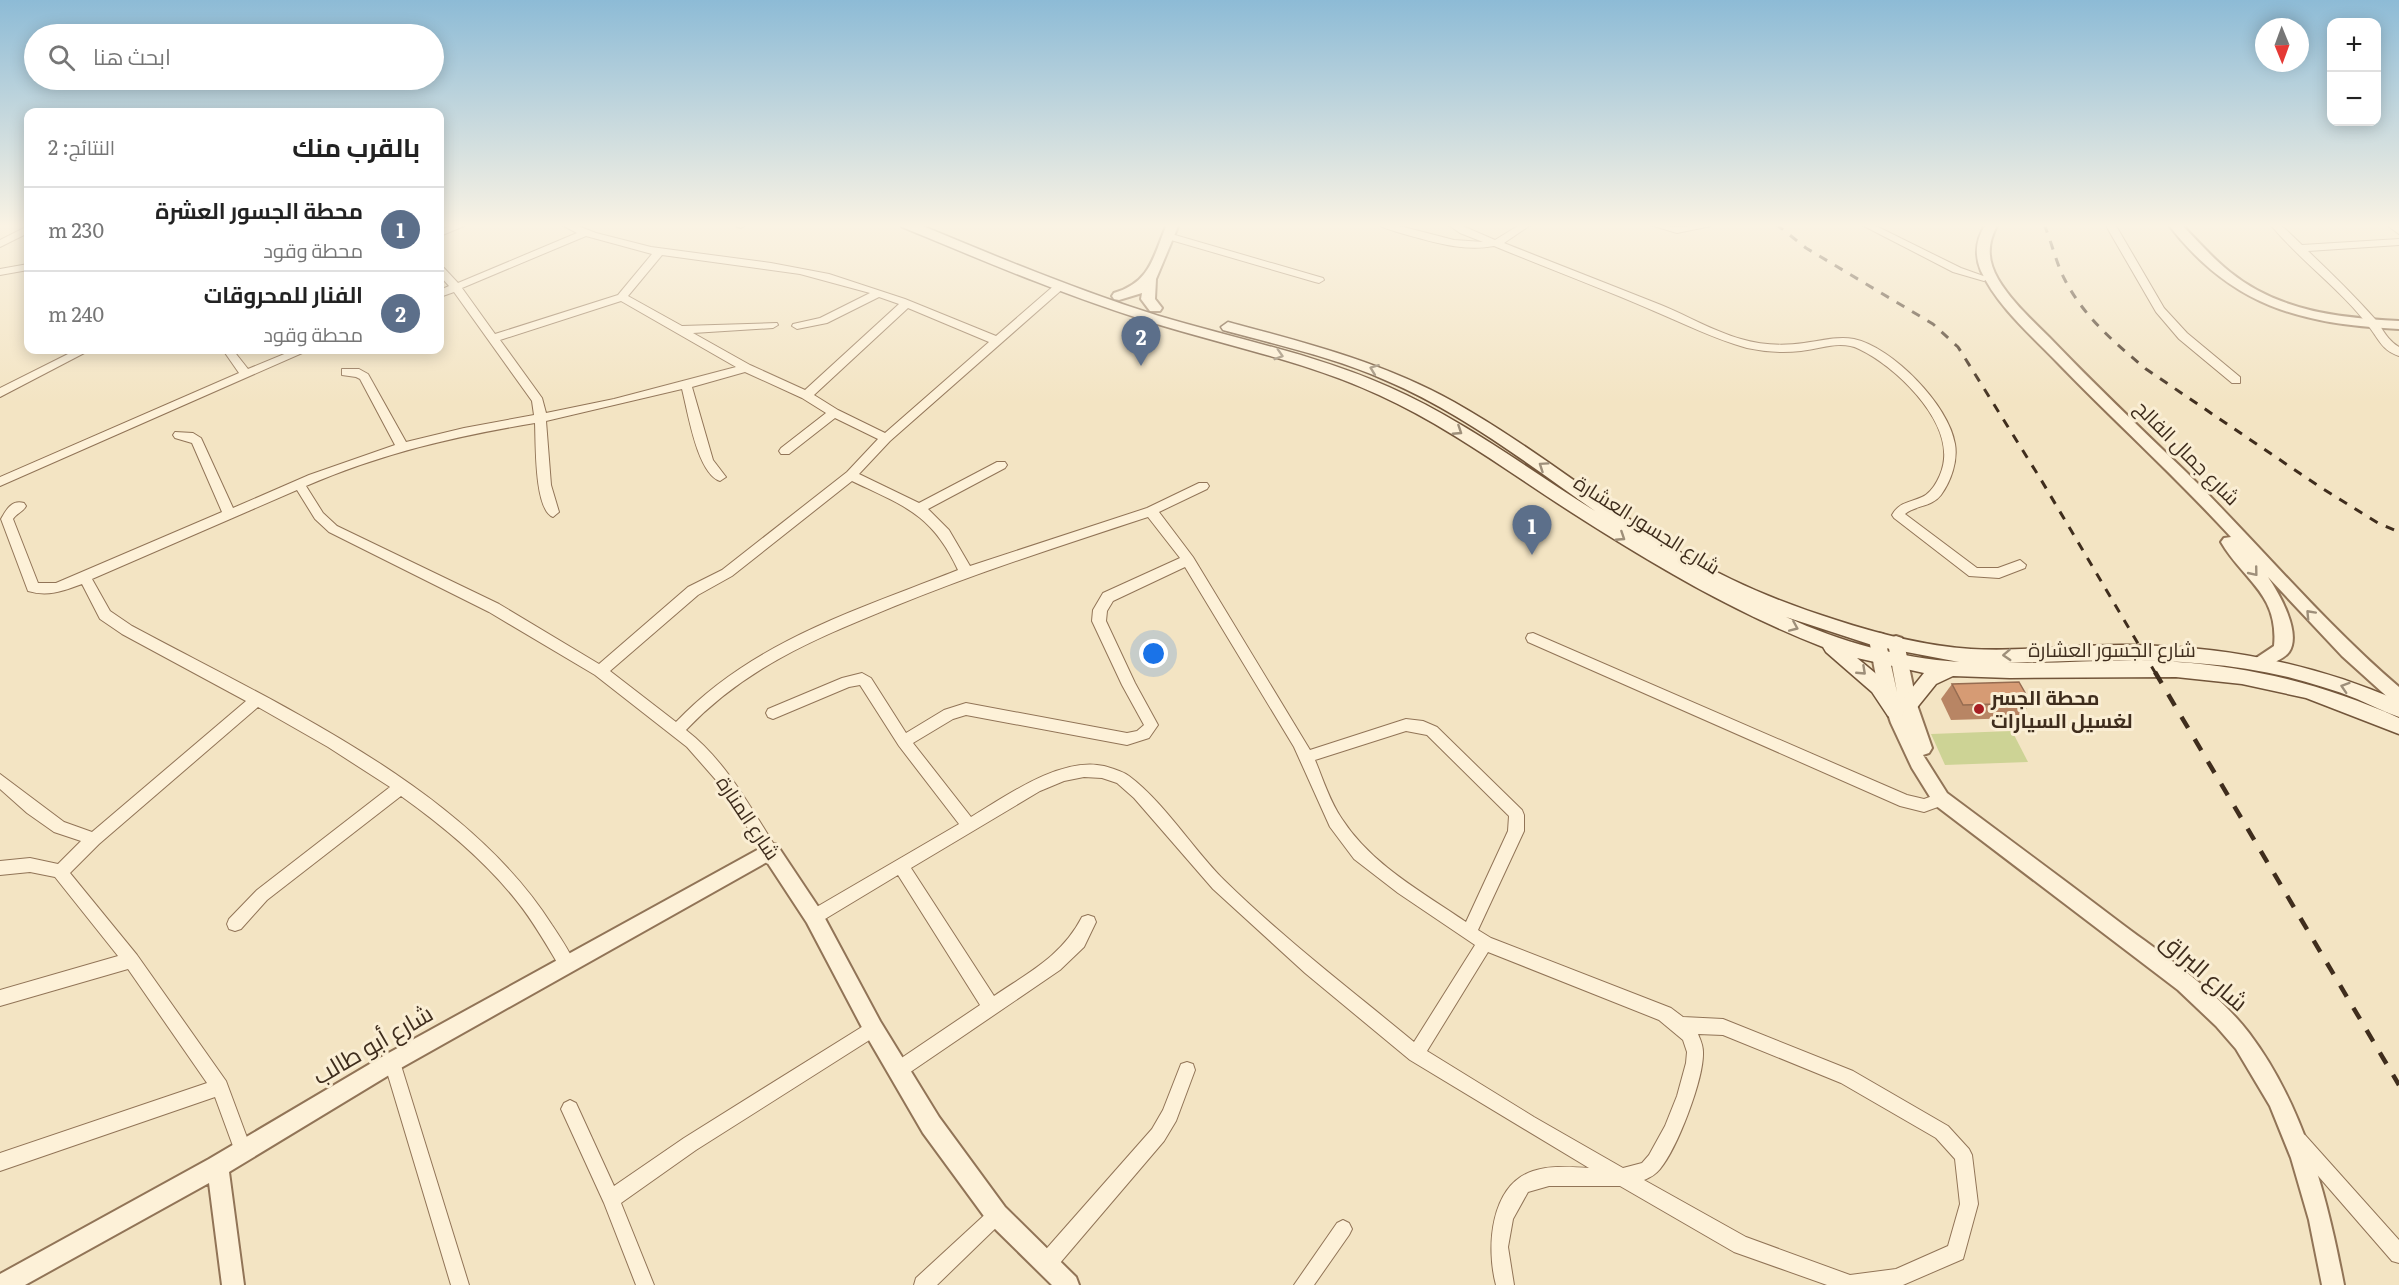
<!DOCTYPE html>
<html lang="ar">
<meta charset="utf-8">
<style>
:root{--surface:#fff;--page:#f6f6f6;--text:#222;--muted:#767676;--line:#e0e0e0;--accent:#d93025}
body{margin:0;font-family:Literata,Cairo,serif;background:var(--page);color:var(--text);direction:rtl}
.controls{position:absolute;right:18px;top:18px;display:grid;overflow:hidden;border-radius:12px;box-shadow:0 3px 15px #0003}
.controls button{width:54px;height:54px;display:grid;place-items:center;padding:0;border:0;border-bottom:2px solid var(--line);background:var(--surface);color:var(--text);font:30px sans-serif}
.compass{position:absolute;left:2255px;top:18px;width:54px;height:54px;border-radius:50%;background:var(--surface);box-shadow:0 3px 15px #0003;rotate:179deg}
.you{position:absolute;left:1154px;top:654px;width:21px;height:21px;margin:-15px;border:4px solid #fff;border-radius:50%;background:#1a73e8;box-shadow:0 0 0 9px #1a73e833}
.badge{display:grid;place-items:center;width:39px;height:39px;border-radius:50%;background:var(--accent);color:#fff;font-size:20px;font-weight:700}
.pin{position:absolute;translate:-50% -50px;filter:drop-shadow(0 2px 3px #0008)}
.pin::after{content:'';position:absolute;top:32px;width:21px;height:18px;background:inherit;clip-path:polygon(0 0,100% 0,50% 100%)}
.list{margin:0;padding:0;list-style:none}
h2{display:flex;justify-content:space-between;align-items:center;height:78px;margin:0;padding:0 24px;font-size:26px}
h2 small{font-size:20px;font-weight:400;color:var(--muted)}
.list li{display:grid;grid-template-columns:39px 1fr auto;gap:18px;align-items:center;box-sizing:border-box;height:84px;padding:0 24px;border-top:2px solid var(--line)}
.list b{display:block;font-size:22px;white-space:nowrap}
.list p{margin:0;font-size:20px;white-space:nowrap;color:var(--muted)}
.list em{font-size:20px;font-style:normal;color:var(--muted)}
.icon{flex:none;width:33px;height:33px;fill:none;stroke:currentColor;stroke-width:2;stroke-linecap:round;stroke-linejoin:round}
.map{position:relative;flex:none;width:2399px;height:1285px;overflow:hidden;direction:ltr}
.search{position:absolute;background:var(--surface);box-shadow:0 3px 15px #0003;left:24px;top:24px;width:420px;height:66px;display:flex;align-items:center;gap:15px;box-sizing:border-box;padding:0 21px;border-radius:33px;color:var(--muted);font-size:22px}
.panel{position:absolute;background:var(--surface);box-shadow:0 3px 15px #0003;left:24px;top:108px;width:420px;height:246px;border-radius:12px;direction:rtl}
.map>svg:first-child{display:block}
.green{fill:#cdd395}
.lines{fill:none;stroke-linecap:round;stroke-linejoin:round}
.minor-casing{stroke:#917457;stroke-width:2}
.tertiary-casing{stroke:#917457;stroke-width:4}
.secondary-casing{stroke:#72553a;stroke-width:3}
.minor{fill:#fdf1d8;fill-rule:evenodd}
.tertiary{fill:#fdf1d8;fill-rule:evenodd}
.secondary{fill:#fdf1d8;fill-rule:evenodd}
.rail-far1{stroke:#3f2d1d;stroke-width:3;stroke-dasharray:9 9;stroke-linecap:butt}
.rail{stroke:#3f2d1d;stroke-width:4.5;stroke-dasharray:13 13;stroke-linecap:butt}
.wall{fill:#b88564}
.building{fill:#d69b74;stroke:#966c51;stroke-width:1.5}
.oneway{stroke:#9e8f7a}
.poi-dot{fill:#a71f23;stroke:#faeed4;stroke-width:2}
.labels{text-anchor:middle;stroke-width:6;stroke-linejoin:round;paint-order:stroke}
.street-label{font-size:20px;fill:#3f2d1d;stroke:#faeed4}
.poi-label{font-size:20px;font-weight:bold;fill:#3f2d1d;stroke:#faeed4;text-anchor:start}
.near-street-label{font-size:24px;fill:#3f2d1d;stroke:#faeed4}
</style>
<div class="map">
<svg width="2399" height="1285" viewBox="0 0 2399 1285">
<rect width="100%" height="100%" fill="#f3e4c3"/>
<path class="green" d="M2012 731 2028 762 1945 765 1931 734Z"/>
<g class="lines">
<g class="minor-casing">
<path id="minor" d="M456 224H469L440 236V230Z
M560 224H573L596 233 651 247 771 263 829 274 905 299 996 336 1057 283H1065V287L890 441 859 474 919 503 997 462H1005L1007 465 1005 468 928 509 949 530 970 566 1147 508 1199 483H1207L1209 486 1207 489 1159 512 1193 557 1310 750 1406 719 1423 721 1437 727 1522 810 1524 815V831L1478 930 1491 938 1671 1008 1683 1017 1723 1019 1853 1071 1948 1126 1969 1149 1972 1155 1978 1204 1963 1259 1903 1285H1827L1734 1252 1620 1186H1549L1528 1192 1513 1219 1508 1247 1514 1285H1496C1486 1248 1490 1185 1533 1171 1551 1165 1571 1167 1589 1168L1410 1060 1305 973 1213 889 1134 798 1117 783 1102 778 1084 777 1064 781 1040 791 911 868 994 996C1029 972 1062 956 1082 917L1088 915 1094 917 1096 922 1084 947 1060 970 906 1075 900 1077 894 1075 892 1069 894 1063 980 1005 898 875 820 922 814 924 808 922 806 917 808 912 959 824 899 746 860 685 849 687 773 719 768 717 766 713 768 709 842 678 862 673 871 678 906 733 944 710 966 703 1127 733 1137 731 1144 725 1122 685 1092 621 1093 610 1103 593 1180 558 1148 517C1063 545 978 572 895 606 815 639 747 666 686 730 725 760 749 805 775 846L778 851 775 856 770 858 765 856 723 788 687 747 595 675 489 612 329 532 315 519 297 490 92 579 110 611 132 626C273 702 464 786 552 925 560 937 569 950 575 964L573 969 567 972 561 969C547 946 534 922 516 900 484 860 443 826 401 796L267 900 241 929 235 931 229 929 227 924 229 919 257 890 390 787 328 747 258 707 99 844 70 873 137 955 226 1081 252 1151 249 1157 243 1160 237 1157 215 1097 0 1171V1153L207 1083 128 969 0 1006V990L118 956 55 877 30 872 0 875V861L30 858 58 864 81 841 54 832 27 813 0 789V774L64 822 92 832 246 701 122 634 100 619 82 584C63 591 48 597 28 591L1 519C6 510 12 499 24 503L26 506C23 512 17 513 13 519L38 583H56L222 512 192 443 175 438 173 435 175 432 193 433 201 438 233 508 309 475 395 445 360 379 356 377 342 375V369H359L368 374 406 442 464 428 534 415 532 401 454 292 440 297V290L449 286 440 276V267L444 268 458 283 577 233ZM586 236 652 254 618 295 495 334 462 288ZM662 255 800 274 870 293 820 318 793 324 792 326 797 329 827 323 879 297 899 304 805 390 750 365 693 333 773 328 778 325 777 323 682 326 628 296ZM621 301 736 367 614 399 546 413 542 398 500 340ZM908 308 989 342 885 433 838 410 814 395ZM745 372 802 398 826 413 781 448 779 451 781 454H789L835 418 878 439 847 472 722 570 688 587 599 664 499 604 337 526 323 513 306 486C384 453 452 437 535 423 536 442 534 510 553 517L559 512 551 485 546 421 682 389C688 412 697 473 720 481L726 477 713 460 692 387ZM852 481C904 506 932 514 958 570 857 610 753 641 676 722L610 671 698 595 732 576ZM1185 567 1294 747 1330 827 1354 859 1398 893 1475 945 1414 1042C1350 989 1283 938 1224 880 1193 849 1163 801 1129 776 1122 771 1111 768 1104 766 1061 756 1006 796 971 817L913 743 953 719 966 715 1127 745 1149 738 1158 725 1135 683 1106 621 1107 611 1113 601ZM1406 731 1427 735 1509 816 1508 831 1466 922C1422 892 1372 865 1342 819 1330 802 1323 779 1315 760ZM1488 952 1659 1020 1683 1040 1687 1052 1686 1063 1677 1096 1665 1126 1649 1155 1642 1163 1623 1168 1534 1117 1427 1051ZM1698 1034 1723 1035 1841 1083 1936 1138 1955 1159 1960 1204 1948 1246 1896 1269 1850 1275 1746 1237 1644 1180C1651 1177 1655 1175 1660 1169 1677 1149 1704 1079 1703 1052 1703 1045 1700 1039 1698 1034Z
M737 224H747L741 228 737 227Z
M1377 224H1392L1454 240 1483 242 1460 233 1447 224H1458L1495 240 1521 224H1532L1504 243C1556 264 1609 284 1661 305 1688 316 1713 331 1741 339 1761 345 1783 346 1804 343 1821 341 1837 336 1854 339 1892 347 1949 405 1955 444 1958 461 1951 481 1941 495 1932 507 1916 505 1905 514L1977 568H1998L2020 560 2026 565 2025 568 1999 578 1969 576 1894 518 1892 515C1899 502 1909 503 1922 497 1934 492 1943 472 1944 459 1948 417 1895 366 1859 349 1841 340 1820 349 1801 351 1783 353 1765 352 1747 348 1714 339 1685 324 1654 311 1601 288 1547 268 1494 246 1463 252 1433 242 1404 234 1395 231 1384 229 1377 224Z
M1647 224C1657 223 1667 227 1677 227 1689 227 1700 223 1712 224L1711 226 1677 233Z
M1860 224H1872L1961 268 1989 278 1984 281 1953 272Z
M2105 224H2115L2164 308 2187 333 2240 377V383H2232L2179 339 2156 312Z
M2270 224H2280L2302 245 2399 239V245L2308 251C2331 273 2354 295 2375 319 2383 329 2387 340 2399 347V356C2383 351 2379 340 2370 328 2341 289 2300 261 2270 224Z
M2385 224H2396L2399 226V234Z
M28 226V233L0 247V240Z
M1168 233 1323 278 1324 280 1319 283 1315 282 1164 238 1163 236Z
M28 264V270L0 275V269Z
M76 350H90L0 397V388Z
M223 350H233L248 369 294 350H309L0 486V477L239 373Z
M1533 633 1907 795 1924 799 1941 793 1946 794 1948 799 1946 804 1924 812 1900 806 1528 642 1526 638 1528 634Z
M873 1020 879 1022 881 1028 879 1034 696 1150 621 1203 654 1285H636L604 1203 561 1109 564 1103 570 1100 576 1103 614 1186 684 1138Z
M392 1054 398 1056 400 1062 469 1285H451L384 1062 386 1056Z
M1187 1062 1193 1064 1195 1070 1176 1121 1164 1141 1054 1270 1047 1272 1040 1270 1038 1263 1040 1256 1152 1129 1163 1110 1181 1064Z
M2299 1132 2305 1135 2399 1240V1263L2392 1261 2293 1147 2290 1141 2293 1135Z
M997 1206 1003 1209 1006 1215 1003 1221 937 1285H914L916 1278 991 1209Z
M1343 1220 1349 1223 1352 1229 1349 1235 1314 1285H1294L1337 1223Z"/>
</g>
<g class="tertiary-casing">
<path id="tertiary" d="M1167 224H1179L1156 279 1155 299 1162 308 1160 311H1150L1141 299 1142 293 1119 300 1114 299 1112 296 1114 293C1151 282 1153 257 1167 224Z
M1986 224H1998C1987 243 1987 260 1998 279 2011 301 2031 319 2049 337 2093 383 2139 427 2185 471 2257 542 2322 621 2399 687V704L2393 702 2342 656 2268 577C2279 593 2302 633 2289 652 2286 656 2281 659 2277 661 2270 666 2265 671 2256 668L2254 663 2256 658 2274 646C2279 594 2243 580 2221 542L2224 538 2231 537C2175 476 2114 421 2057 362 2031 335 1997 306 1981 271 1974 254 1976 239 1986 224Z
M2168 224H2181C2197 240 2212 258 2230 272 2278 311 2339 318 2399 321V329C2300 324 2231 306 2168 224Z
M1877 633 1883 634 1885 639 1897 692 1888 643 1890 638 1896 636 1902 638 1904 643 1917 705 1932 748 1929 753 1923 755 1947 793C2006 837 2064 880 2122 924 2166 957 2215 989 2249 1033 2304 1106 2327 1196 2344 1285H2322L2309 1220 2291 1158 2270 1106 2236 1049 2216 1026 2178 990 1935 805 1912 768 1891 723 1877 682 1869 639 1871 634Z
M770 843 777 845 821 911 880 1021 939 1117 1005 1207 1076 1277 1079 1285H1052L989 1223 923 1133 866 1035 807 923 767 862 399 1069 229 1172 244 1285H222L209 1183 25 1285H0V1274L209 1159 385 1055Z"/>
</g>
<g class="secondary-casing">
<path id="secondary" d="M900 224H918C997 257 1077 290 1159 316 1236 339 1315 354 1389 387 1462 419 1528 469 1595 511 1528 464 1461 412 1385 380 1333 357 1277 345 1223 330L1221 327 1228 322C1306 343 1382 362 1454 402 1534 447 1606 507 1685 555 1732 582 1784 604 1836 620 1879 634 1925 646 1971 649 2024 652 2076 644 2129 645 2223 646 2313 663 2399 701V717C2385 712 2371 705 2357 699 2335 690 2311 683 2288 677 2195 655 2101 660 2007 663 2064 664 2120 658 2177 662 2254 667 2328 686 2399 718V734L2306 698 2242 684 2176 677 2010 678 1953 676 1936 684 1915 710 1904 711 1902 716 1895 719 1888 716 1872 692 1826 652 1823 647C1733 612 1652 564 1571 512 1509 472 1447 426 1379 395 1306 361 1227 346 1150 322 1066 296 984 261 902 227ZM1786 617 1875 646 1959 662C1899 658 1841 642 1786 617ZM1857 658 1924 673 1900 703 1886 682Z"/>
</g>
<use href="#minor" class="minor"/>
<use href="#tertiary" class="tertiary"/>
<use href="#secondary" class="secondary"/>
<path class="rail-far1" d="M1776 224 1806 248 1933 324 1958 347 2040 478 2156 674
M2044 224C2052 243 2056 263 2065 280 2084 317 2115 343 2146 369L2320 487 2378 523 2399 532"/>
<path class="rail" d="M2155 672 2399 1085"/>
</g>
<path class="wall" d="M1952 684 2031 703 2018 718 1951 720 1941 699Z"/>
<path class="building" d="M2019 682 2031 703 1963 705 1952 684Z"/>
<defs><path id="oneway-chevron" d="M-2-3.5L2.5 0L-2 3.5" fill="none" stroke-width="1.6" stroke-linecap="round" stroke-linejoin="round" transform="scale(1.5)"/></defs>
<g class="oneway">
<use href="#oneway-chevron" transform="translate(1279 355) rotate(17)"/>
<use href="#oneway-chevron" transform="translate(1374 369) rotate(-159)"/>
<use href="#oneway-chevron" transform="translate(1458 431) rotate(33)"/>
<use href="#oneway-chevron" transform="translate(1543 466) rotate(-146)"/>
<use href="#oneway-chevron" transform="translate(1621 537) rotate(33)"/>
<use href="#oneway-chevron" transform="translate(2254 572) rotate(51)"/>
<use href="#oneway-chevron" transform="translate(2310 614) rotate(-133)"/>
<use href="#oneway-chevron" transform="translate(1794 627) rotate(23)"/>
<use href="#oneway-chevron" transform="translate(2007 655) rotate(177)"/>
<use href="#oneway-chevron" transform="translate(1862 671) rotate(43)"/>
<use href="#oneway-chevron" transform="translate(2345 687) rotate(-162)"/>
</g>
<linearGradient id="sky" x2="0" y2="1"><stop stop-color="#8dbbd6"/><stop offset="0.56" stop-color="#faf3e4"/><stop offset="1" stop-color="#faf3e4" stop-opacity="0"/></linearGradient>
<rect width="2399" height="403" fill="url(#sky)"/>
<circle class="poi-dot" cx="1979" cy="709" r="6"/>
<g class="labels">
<g class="street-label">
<text transform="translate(2187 453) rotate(45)" y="7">شارع جمال الفالح</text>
<text transform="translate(1647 525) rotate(32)" y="7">شارع الجسور العشارة</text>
<text x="2112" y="657">شارع الجسور العشارة</text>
<text transform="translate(748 818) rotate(56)" y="7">شارع المنارة</text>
</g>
<g class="poi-label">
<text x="1991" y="705">محطة الجسر<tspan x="1991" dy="23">لغسيل السيارات</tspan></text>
</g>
<g class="near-street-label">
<text transform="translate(2204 972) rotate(41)" y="8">شارع البراق</text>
<text transform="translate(373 1045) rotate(-30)" y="8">شارع أبو طالب</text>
</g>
</g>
</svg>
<div class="controls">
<button>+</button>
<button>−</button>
</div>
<svg class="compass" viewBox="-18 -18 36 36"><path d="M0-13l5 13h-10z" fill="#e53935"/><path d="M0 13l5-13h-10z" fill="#767676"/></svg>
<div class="you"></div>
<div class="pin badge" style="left:1532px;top:555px;background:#5c6f8a">1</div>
<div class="pin badge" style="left:1141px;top:366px;background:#5c6f8a">2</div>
<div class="search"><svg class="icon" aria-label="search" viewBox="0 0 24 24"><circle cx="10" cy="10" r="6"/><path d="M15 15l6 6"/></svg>ابحث هنا</div>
<section class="panel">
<h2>بالقرب منك<small>النتائج: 2</small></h2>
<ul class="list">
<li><span class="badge" style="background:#5c6f8a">1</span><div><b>محطة الجسور العشرة</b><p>محطة وقود</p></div><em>230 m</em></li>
<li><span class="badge" style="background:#5c6f8a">2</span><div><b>الفنار للمحروقات</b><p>محطة وقود</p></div><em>240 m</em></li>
</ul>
</section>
</div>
